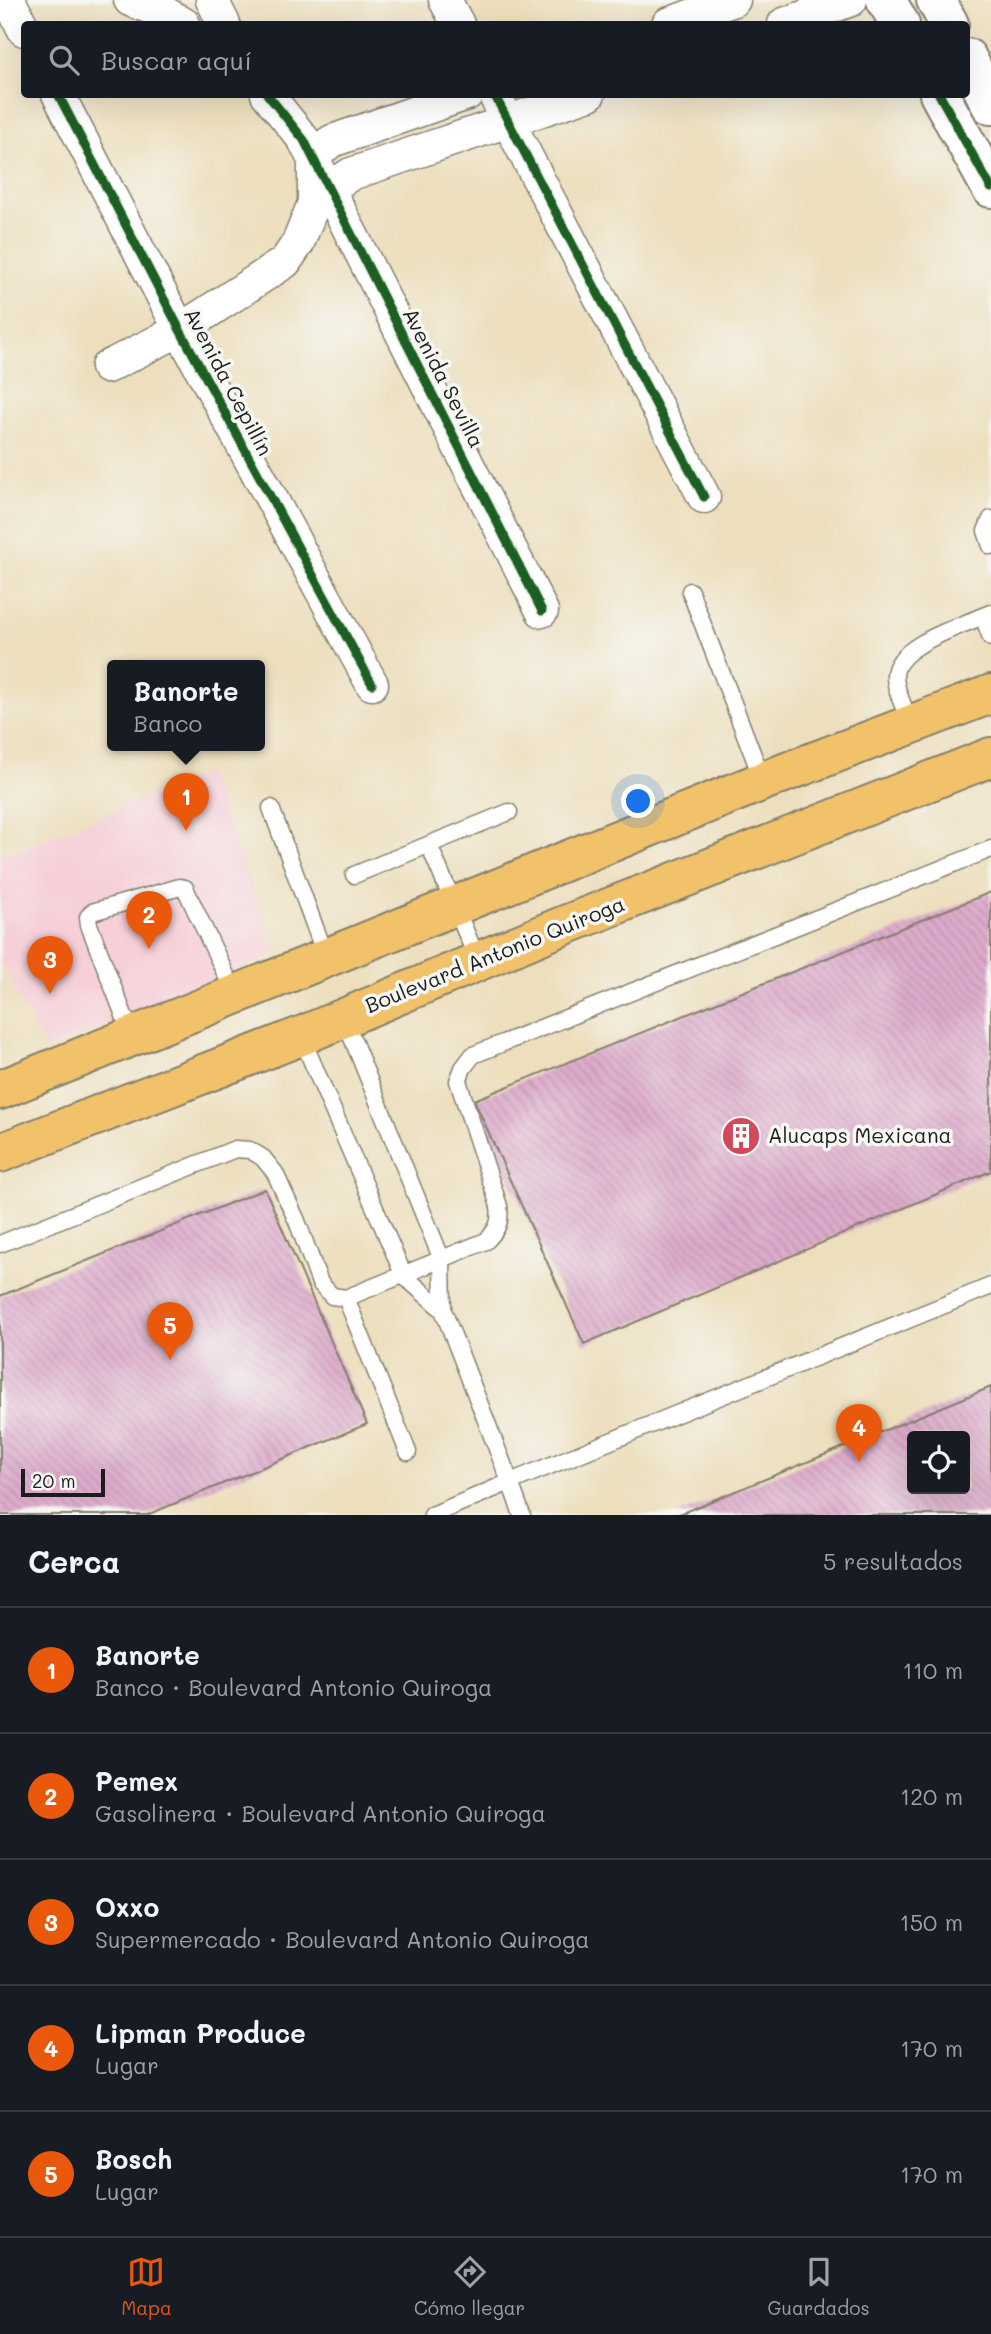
<!DOCTYPE html>
<html lang="es">
<meta charset="utf-8">
<style>
:root{--surface:#171b24;--page:#242831;--text:#f1f3f6;--muted:#9ea1a6;--line:#363941;--accent:#ea580c}
body{margin:0;font-family:Mali,sans-serif;background:var(--page);color:var(--text)}
.controls{position:absolute;right:21px;bottom:21px;display:grid;overflow:hidden;border-radius:7px;box-shadow:0 7px 28px #0002}
.controls button{width:63px;height:63px;display:grid;place-items:center;padding:0;border:0;border-bottom:2px solid var(--line);background:var(--surface);color:var(--text);font:35px sans-serif}
.scale{position:absolute;left:21px;bottom:18px;width:84px;box-sizing:border-box;padding-left:7px;border:4px solid #1c1c1c;border-top:0;font-size:19px;line-height:24px;white-space:nowrap;color:#1c1c1c;-webkit-text-stroke:5px #f6f6f2;paint-order:stroke}
.you{position:absolute;left:639px;top:802px;width:24px;height:24px;margin:-18px;border:5px solid #fff;border-radius:50%;background:#1a73e8;box-shadow:0 0 0 10px #1a73e833}
.badge{display:grid;place-items:center;width:46px;height:46px;border-radius:50%;background:var(--accent);color:#fff;font-size:23px;font-weight:700}
.pin{position:absolute;translate:-50% -58px;filter:drop-shadow(0 2px 4px #0008)}
.pin::after{content:'';position:absolute;top:37px;width:24px;height:21px;background:inherit;clip-path:polygon(0 0,100% 0,50% 100%)}
.popup{position:absolute;left:107px;top:660px;width:158px;height:91px;box-sizing:border-box;display:grid;place-content:center;border-radius:7px;background:var(--surface);filter:drop-shadow(0 2px 5px #0005);font-size:23px;white-space:nowrap;color:var(--muted)}
.popup b{font-size:26px;color:var(--text)}
.popup::after{content:'';position:absolute;left:50%;top:100%;margin-left:-14px;border:14px solid transparent;border-top-color:var(--surface)}
.list{margin:0;padding:0;list-style:none}
h2{display:flex;justify-content:space-between;align-items:center;height:91px;margin:0;padding:0 28px;font-size:30px}
h2 small{font-size:23px;font-weight:400;color:var(--muted)}
.list li{display:grid;grid-template-columns:46px 1fr auto;gap:21px;align-items:center;box-sizing:border-box;height:126px;padding:0 28px;border-top:2px solid var(--line)}
.list b{display:block;font-size:26px;white-space:nowrap}
.list p{margin:0;font-size:23px;white-space:nowrap;color:var(--muted)}
.list em{font-size:23px;font-style:normal;color:var(--muted)}
.icon{flex:none;width:38px;height:38px;fill:none;stroke:currentColor;stroke-width:2;stroke-linecap:round;stroke-linejoin:round}
.map{position:relative;flex:none;width:991px;height:1515px;overflow:hidden}
.search{position:absolute;background:var(--surface);box-shadow:0 7px 28px #0002;left:21px;right:21px;top:21px;height:77px;display:flex;align-items:center;gap:18px;box-sizing:border-box;padding:0 24px;border-radius:7px;color:var(--muted);font-size:26px}
.sheet{height:721px;background:var(--surface)}
nav{display:flex;justify-content:space-around;align-items:center;box-sizing:border-box;height:98px;border-top:2px solid var(--line);background:var(--surface);font-size:19px;color:var(--muted)}
nav a{display:grid;justify-items:center;gap:4px}
nav .on{color:var(--accent)}
.map>svg:first-child{display:block}
.built{fill:#f6cfd8}
.building{fill:url(#building-back-hatch);fill-rule:evenodd}
.lines{fill:none;stroke-linecap:round;stroke-linejoin:round}
.service-casing{stroke:#847e6d;stroke-width:19}
.minor-casing{stroke:#847e6d;stroke-width:35}
.tertiary-casing{stroke:#847e6d;stroke-width:42}
.primary-casing{stroke:#847e6d;stroke-width:42}
.service{stroke:#fff;stroke-width:16}
.minor{stroke:#fff;stroke-width:32}
.tertiary{stroke:#fff;stroke-width:38}
.primary{stroke:#f2c26a;stroke-width:38}
.cycleway-casing{stroke:#f6f6f2;stroke-width:13}
.cycleway{stroke:#1b5e20;stroke-width:9}
.labels{text-anchor:middle;stroke-width:7;stroke-linejoin:round;paint-order:stroke}
.street-label{font-size:21px;fill:#1c1c1c;stroke:#f6f6f2}
.poi-label{font-size:21px;fill:#1c1c1c;stroke:#f6f6f2;text-anchor:start}
</style>
<div class="map">
<svg width="991" height="1515" viewBox="0 0 991 1515">
<defs>
<pattern id="building-back-hatch" width="6" height="6" patternUnits="userSpaceOnUse" patternTransform="scale(1.75)"><rect width="6" height="6" fill="#ddabcb"/><path d="M-1 5l2 2M0 0l6 6M5-1l2 2" fill="none" stroke="#bd93ae"/></pattern>
</defs>
<rect width="100%" height="100%" fill="#f6f6f2"/>
<filter id="ink" filterUnits="userSpaceOnUse"><feTurbulence type="fractalNoise" baseFrequency=".0143" numOctaves="2"/><feDisplacementMap in="SourceGraphic" scale="14" xChannelSelector="R" yChannelSelector="G"/><feConvolveMatrix kernelMatrix="1 2 1 2 8 2 1 2 1" color-interpolation-filters="sRGB"/></filter>
<filter id="wash" filterUnits="userSpaceOnUse"><feTurbulence type="fractalNoise" baseFrequency=".00686" numOctaves="4" result="noise"/><feDisplacementMap in="SourceGraphic" scale="28" xChannelSelector="R" yChannelSelector="G"/><feGaussianBlur stdDeviation="1.57" result="paint"/><feColorMatrix in="noise" values="0 0 0 0 0 0 0 0 0 0 0 0 0 0 0 0 0 1.4 0 .05"/><feComposite in="paint" operator="in"/></filter>
<g filter="url(#wash)">
<rect width="100%" height="100%" fill="#eddfbe"/>
<path class="built" d="M207 772 277 953 45 1049 0 961V858Z"/>
<g id="blocks">
<path class="building" d="M991 892V1171L584 1344 474 1100Z
M265 1189 367 1424 147 1515H0V1296Z
M991 1387V1515H677ZM912 1436H965V1489H912Z"/>
</g>
</g>
<g filter="url(#ink)">
<use href="#blocks" fill-opacity="0" stroke="#847e6d" stroke-width="2"/>
<g class="lines">
<g class="service-casing">
<path id="service" d="M991 519 986 531 991 546
M690 591 763 781
M991 613 983 616 991 638
M910 723C905 709 895 690 895 676 895 646 959 627 983 616
M271 808 326 957
M429 845 478 961
M354 875 509 812
M344 1018 442 1260 443 1310 510 1482 432 1515
M132 1036 89 925 88 917 92 912 180 887 185 888 235 994
M301 1036 404 1276 443 1310
M0 1244 235 1149 250 1150 263 1158 275 1173 297 1221 320 1283 332 1296 346 1298 486 1241C498 1229 501 1222 499 1206L458 1081 463 1068 473 1055 991 849
M346 1298 408 1452
M522 1515 510 1482 991 1286"/>
</g>
<g class="minor-casing">
<path id="minor" d="M9 0 24 30
M130 0 167 14 184 24
M212 0 224 24
M445 0 458 24
M668 24 734 0
M784 24 851 0
M58 94 180 330 372 684
M267 94 304 140 314 160 542 611
M494 94 704 497
M315 202 328 189 351 174 589 94
M107 367 180 330 285 262 298 243 314 203V160L321 149 332 141 467 94"/>
</g>
<g class="tertiary-casing">
<path id="tertiary" d="M886 0 900 24
M936 0 949 24
M967 58 991 105
M939 94 991 188"/>
</g>
<g class="primary-casing">
<path id="primary" d="M0 1090 763 781 991 694
M0 1153 301 1036 555 929 991 757"/>
</g>
<use href="#service" class="service"/>
<use href="#minor" class="minor"/>
<use href="#tertiary" class="tertiary"/>
<use href="#primary" class="primary"/>
<g class="cycleway-casing">
<path id="cycleway" d="M58 94 180 330 372 684
M267 94 304 140 314 160 542 611
M494 94 704 497
M939 94 991 188"/>
</g>
<use href="#cycleway" class="cycleway"/>
</g>
</g>
<defs>
<g id="building-disc" transform="scale(2.0125)"><circle r="9.5" fill="#d1495b" stroke="#f6f6f2"/><path d="M-4-6H4V6H1V3H-1V6H-4ZM-2.5-4.3h1.7v1.8h-1.7ZM.8-4.3h1.7v1.8H.8ZM-2.5-1h1.7V.8h-1.7ZM.8-1h1.7V.8H.8Z" fill="#fff"/></g>
</defs>
<g fill-rule="evenodd">
<use href="#building-disc" x="741" y="1136"/>
</g>
<g class="labels">
<g class="street-label">
<text transform="translate(443 378) rotate(63)" y="7">Avenida Sevilla</text>
<text transform="translate(228 382) rotate(62)" y="7">Avenida Cepillín</text>
<text transform="translate(495 955) rotate(-22)" y="7">Boulevard Antonio Quiroga</text>
</g>
<g class="poi-label">
<text x="768" y="1143">Alucaps Mexicana</text>
</g>
</g>
</svg>
<div class="controls">
<button><svg class="icon" aria-label="locate" viewBox="0 0 24 24"><circle cx="12" cy="12" r="6"/><path d="M12 2v4M12 18v4M2 12h4M18 12h4"/></svg></button>
</div>
<div class="scale">20 m</div>
<div class="you"></div>
<div class="pin badge" style="left:186px;top:831px">1</div>
<div class="popup"><b>Banorte</b>Banco</div>
<div class="pin badge" style="left:149px;top:949px">2</div>
<div class="pin badge" style="left:50px;top:994px">3</div>
<div class="pin badge" style="left:859px;top:1462px">4</div>
<div class="pin badge" style="left:170px;top:1360px">5</div>
<div class="search"><svg class="icon" aria-label="search" viewBox="0 0 24 24"><circle cx="10" cy="10" r="6"/><path d="M15 15l6 6"/></svg>Buscar aquí</div>
</div>
<section class="sheet">
<h2>Cerca<small>5 resultados</small></h2>
<ul class="list">
<li><span class="badge">1</span><div><b>Banorte</b><p>Banco · Boulevard Antonio Quiroga</p></div><em>110 m</em></li>
<li><span class="badge">2</span><div><b>Pemex</b><p>Gasolinera · Boulevard Antonio Quiroga</p></div><em>120 m</em></li>
<li><span class="badge">3</span><div><b>Oxxo</b><p>Supermercado · Boulevard Antonio Quiroga</p></div><em>150 m</em></li>
<li><span class="badge">4</span><div><b>Lipman Produce</b><p>Lugar</p></div><em>170 m</em></li>
<li><span class="badge">5</span><div><b>Bosch</b><p>Lugar</p></div><em>170 m</em></li>
</ul>
</section>
<nav>
<a class="on"><svg class="icon" aria-label="map" viewBox="0 0 24 24"><path d="M3 6l6-2 6 2 6-2v14l-6 2-6-2-6 2zM9 4v14M15 6v14"/></svg>Mapa</a>
<a><svg class="icon" aria-label="directions" viewBox="0 0 24 24"><path d="M12 3l9 9-9 9-9-9zM9 14v-3h6M13 9l2 2-2 2"/></svg>Cómo llegar</a>
<a><svg class="icon" aria-label="saved" viewBox="0 0 24 24"><path d="M7 4h10v16l-5-4-5 4z"/></svg>Guardados</a>
</nav>
